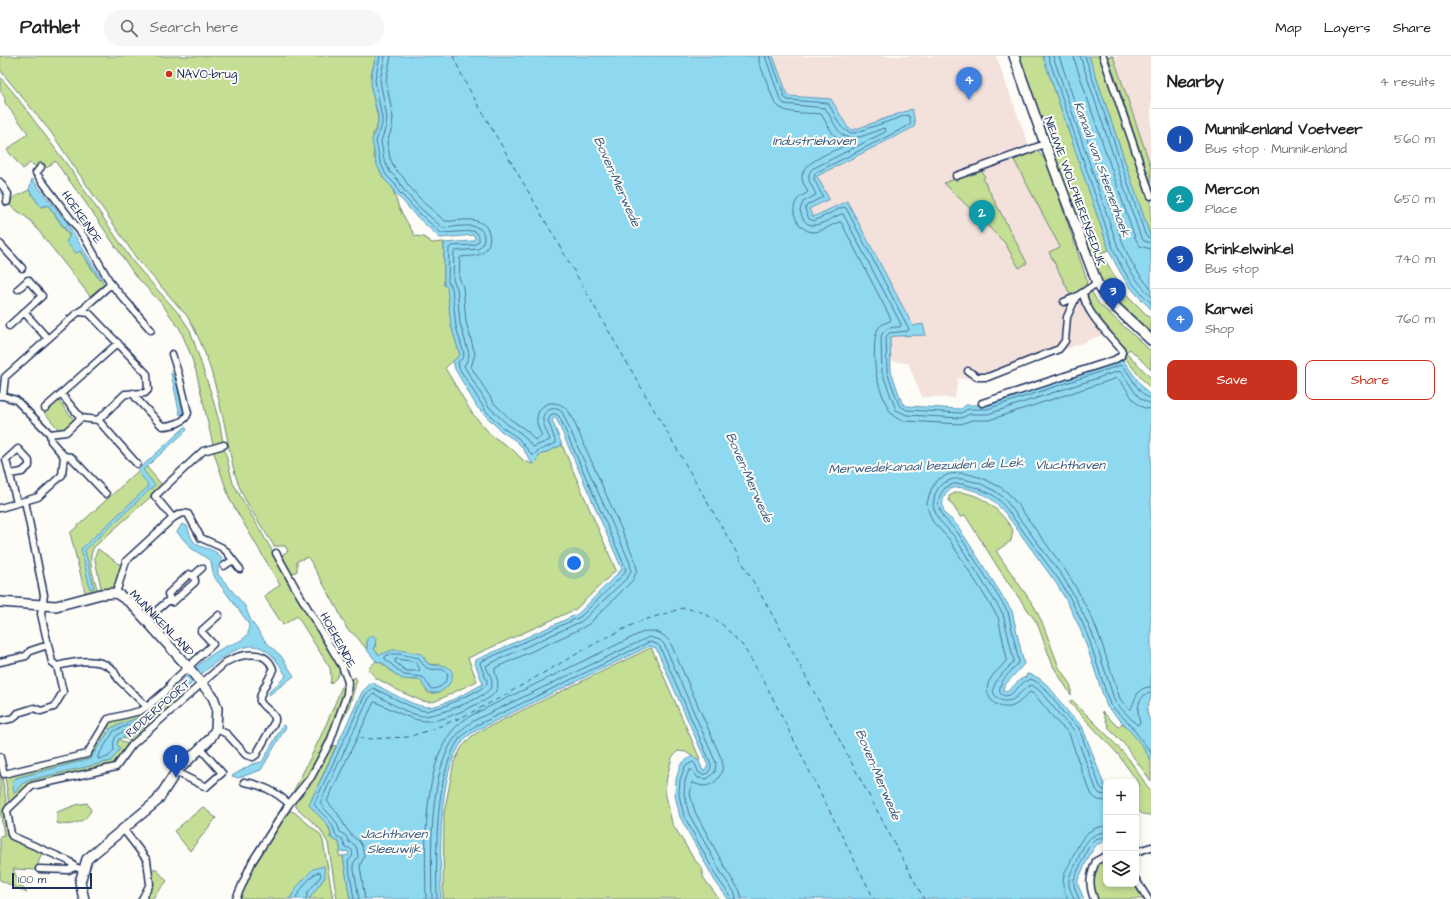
<!DOCTYPE html>
<meta charset="utf-8">
<style>
:root{--surface:#fff;--page:#f6f6f6;--text:#222;--muted:#767676;--line:#e0e0e0;--accent:#c8321e}
body{margin:0;font-family:"Architects Daughter",sans-serif;background:var(--page);color:var(--text)}
.controls{position:absolute;right:12px;bottom:12px;display:grid;overflow:hidden;border-radius:8px;box-shadow:0 2px 6px #0003}
.controls button{width:36px;height:36px;display:grid;place-items:center;padding:0;border:0;border-bottom:1px solid var(--line);background:var(--surface);color:var(--text);font:20px sans-serif}
.scale{position:absolute;left:12px;bottom:10px;width:80px;box-sizing:border-box;padding-left:4px;border:2px solid #1b2f5e;border-top:0;font-size:11px;line-height:14px;white-space:nowrap;color:#1b2f5e;-webkit-text-stroke:3px #fdfcf7;paint-order:stroke}
.you{position:absolute;left:574px;top:507px;width:14px;height:14px;margin:-10px;border:3px solid #fff;border-radius:50%;background:#1a73e8;box-shadow:0 0 0 6px #1a73e833}
.badge{display:grid;place-items:center;width:26px;height:26px;border-radius:50%;background:var(--accent);color:#fff;font-size:13px;font-weight:700}
.pin{position:absolute;translate:-50% -33px;filter:drop-shadow(0 1px 2px #0008)}
.pin::after{content:'';position:absolute;top:21px;width:14px;height:12px;background:inherit;clip-path:polygon(0 0,100% 0,50% 100%)}
.list{margin:0;padding:0;list-style:none}
h2{display:flex;justify-content:space-between;align-items:center;height:52px;margin:0;padding:0 16px;font-size:17px}
h2 small{font-size:13px;font-weight:400;color:var(--muted)}
.list li{display:grid;grid-template-columns:26px 1fr auto;gap:12px;align-items:center;box-sizing:border-box;height:60px;padding:0 16px;border-top:1px solid var(--line)}
.list b{display:block;font-size:15px;white-space:nowrap}
.list p{margin:0;font-size:13px;white-space:nowrap;color:var(--muted)}
.list em{font-size:13px;font-style:normal;color:var(--muted)}
.actions{display:flex;gap:8px;padding:12px 16px}
.actions a{flex:1;padding:9px 0;border:1px solid var(--accent);border-radius:8px;text-align:center;font-size:14px;color:var(--accent)}
.actions .main{background:var(--accent);color:#fff}
.icon{flex:none;width:22px;height:22px;fill:none;stroke:currentColor;stroke-width:2;stroke-linecap:round;stroke-linejoin:round}
.map{position:relative;flex:none;width:1151px;height:843px;overflow:hidden}
header{display:flex;align-items:center;gap:24px;box-sizing:border-box;height:56px;padding:0 20px;background:var(--surface);border-bottom:1px solid var(--line)}
header strong{font-size:19px}
nav{display:flex;gap:22px;margin-inline-start:auto;font-size:14px}
.search{width:280px;height:36px;background:var(--page);display:flex;align-items:center;gap:10px;box-sizing:border-box;padding:0 14px;border-radius:22px;color:var(--muted);font-size:15px}
main{display:flex}
aside{flex:1;background:var(--surface)}
.map>svg:first-child{display:block}
.built{fill:#f3e1db}
.green{fill:#c4de94;stroke:#708679}
.water{fill:#8fd9f0;stroke:#6195b6}
.lines{fill:none;stroke-linecap:round;stroke-linejoin:round}
.shore{stroke:#497398;stroke-width:1}
.ferry{stroke:#385a82;stroke-width:1;stroke-dasharray:5 4;stroke-linecap:butt}
.street-casing{stroke:#1b2f5e;stroke-width:9}
.secondary-casing{stroke:#1b2f5e;stroke-width:12}
.street{stroke:#fdfcf7;stroke-width:6}
.secondary{stroke:#fdfcf7;stroke-width:9}
.poi-dot{fill:#c8321e;stroke:#fdfcf7;stroke-width:1.5}
.labels{text-anchor:middle;stroke-width:4;stroke-linejoin:round;paint-order:stroke}
.poi-label{font-size:12px;fill:#1b2f5e;stroke:#fdfcf7;text-anchor:start}
.street-label{font-size:12px;fill:#1b2f5e;stroke:#fdfcf7}
.water-label{font-size:13px;font-style:italic;fill:#385a82;stroke:#fdfcf7}
</style>
<header>
<strong>Pathlet</strong>
<div class="search"><svg class="icon" aria-label="search" viewBox="0 0 24 24"><circle cx="10" cy="10" r="6"/><path d="M15 15l6 6"/></svg>Search here</div>
<nav><a>Map</a><a>Layers</a><a>Share</a></nav>
</header>
<main>
<div class="map">
<svg width="1151" height="843" viewBox="0 0 1151 843">
<rect width="100%" height="100%" fill="#fdfcf7"/>
<filter id="ink" filterUnits="userSpaceOnUse"><feTurbulence type="fractalNoise" baseFrequency=".025" numOctaves="2"/><feDisplacementMap in="SourceGraphic" scale="8" xChannelSelector="R" yChannelSelector="G"/><feConvolveMatrix kernelMatrix="1 2 1 2 8 2 1 2 1" color-interpolation-filters="sRGB"/></filter>
<g filter="url(#ink)">
<path class="built" d="M773 0H996L1066 191 1107 277 988 324 958 322 955 342 922 341 908 307 890 305V281L923 268 913 271 846 145 813 161 808 153 817 120 914 71 912 53 853 74 848 72 831 43 788 40Z
M1106 0H1151V118Z"/>
<path class="green" d="M0 0H376L371 19 372 36 378 62V68L373 78 374 101 383 121 392 131 399 152 415 180 424 181 432 187 444 186V229L448 231 451 269 460 299 445 312 472 357 491 379 513 394 524 405 533 408 540 399 562 389 616 514 576 553 468 602 477 625 436 645 429 646 422 645 401 636 376 622 368 613 376 605C385 608 388 613 395 618 403 624 412 624 421 624L428 637C440 639 450 631 452 619L440 608C433 609 427 610 424 601L379 599 374 593 376 588 367 583V594L357 581 347 573 338 554 308 501 297 505V515L290 519 282 502 283 498 288 495 285 490H274C263 472 244 446 238 427 230 405 228 381 222 358 215 325 205 289 187 260L137 203 50 75 0 14Z
M1018 0H1043L1109 194 1101 197 1124 236 1151 263V279L1107 239 1101 229Z
M1089 0H1104L1151 142V182Z
M1108 0H1113L1151 111V128Z
M0 21 13 36 71 114 133 206 180 259 190 274 212 340 220 369 223 387 213 389 196 315 190 297 180 273 161 247 134 218 93 157 55 105 47 112 43 107 37 111 30 107 23 113 7 94 28 77 5 47V42L0 34Z
M1038 95 1047 106 1087 224 1086 230 1071 240 1049 196 1060 191 1014 104Z
M981 114 985 121 983 123 1027 207 1019 212 1005 187 944 127Z
M29 134 41 151 48 149 99 223 101 222 104 229 90 240 30 164 8 148 14 141Z
M1092 236 1098 247 1151 295V314L1130 293 1126 296 1151 322V333L1140 321 1125 302V296C1113 281 1088 257 1088 238Z
M58 344 75 365 64 374 60 375 44 356Z
M224 391 233 427 238 436 339 610C341 618 336 623 330 628L331 621 330 612 297 560 283 569 264 540 280 529 230 444 213 394Z
M146 410 163 430 94 491C86 504 95 523 98 536L86 540 70 477 137 416Z
M957 436C982 437 1000 454 1013 474L1011 485 996 495 1034 550 1042 566 1059 611 1071 630V639L1053 610 1037 567 1004 521 965 459 961 462 949 444V440Z
M98 493 122 510 115 534 102 536 95 504V500Z
M650 592 652 593 700 703 699 705 686 696 678 695 672 701 667 721 665 735 672 767 694 803 702 812 703 821 719 843H443L444 757 454 706 462 691 472 680 480 675Z
M355 621 357 624C352 639 350 657 338 669L350 624Z
M345 622 346 627 342 649 322 693 311 719 291 741V740C311 701 330 663 345 622Z
M177 625 176 632 148 658 114 671 110 674 106 671 110 665 142 657Z
M173 642 180 643 132 686 122 681 136 678Z
M1072 644 1107 679 1129 703 1151 736V759C1132 759 1136 746 1136 732L1140 729 1117 697 1069 646Z
M1102 655 1118 671 1122 667C1129 672 1150 697 1151 706 1151 712 1151 719 1151 725L1124 688 1110 674Z
M104 674 108 677 90 703 16 722 15 736 22 728 30 724 97 708 108 706 120 692 117 689 119 683 129 689 115 708 113 710 31 729 10 749 9 748 5 720 85 701Z
M330 688 336 690 309 749C318 758 330 767 331 780L329 781 339 786 341 796H339V800H343L350 843H337L328 787 320 773 296 751 295 745 315 720Z
M0 721H2L7 750 4 753 8 778 13 784 42 796 36 814 13 813 19 827 27 837 0 824V780L4 779 0 753Z
M87 747 91 754C86 767 69 771 57 767V756L76 749Z
M203 751 216 762 190 795 174 775Z
M290 755 294 756 320 778 323 785 333 843H309L325 821 297 831 290 843H238L257 804 283 762 286 757Z
M1106 803V828H1136L1146 843H1097C1091 834 1092 818 1098 809 1100 806 1103 805 1106 803Z
M155 812 167 825 152 843H144L150 817Z"/>
<path class="water" d="M376 0H773L788 40 831 43 848 72 853 74 912 53 915 67 914 71 817 120 829 143 809 153 813 161 847 145 913 270 923 268 926 279 895 280 890 281 891 315 902 347 907 350 961 353 966 349H986L1123 304 1144 333 1151 340V642C1144 656 1148 657 1151 669 1151 680 1151 693 1151 704L1140 687 1126 670 1107 651 1086 588 1079 570 1066 544 1056 527 1006 458C1001 453 997 447 991 443 979 435 947 421 943 444 942 449 943 455 946 459 948 461 951 463 953 465 956 468 959 471 961 475L1012 555 1024 608 1004 630 1003 635 1006 636C1014 632 1018 622 1027 621L1026 619 1027 618C1046 620 1058 644 1069 657 1073 662 1078 665 1082 670L1105 731 1106 736V782L1102 787 1097 788 1090 798 1078 824V829L1084 843H728L715 825 680 761 675 739 676 723 681 708 692 700 699 705 703 715 705 714 708 710 656 592 649 590 479 673C474 676 468 679 464 684 436 717 441 801 441 843H350L343 800 349 799 348 795 341 796 339 786 332 783 330 773 326 767 309 749 362 636 372 626C383 633 413 650 426 651 443 651 468 636 483 628L475 607 476 604 578 558 622 513 556 362H554L552 364 562 389 540 399 533 409 522 391 516 385 501 375 477 351 455 313 453 305 460 299 451 269 447 231 444 229V187L473 185 475 182 474 179 440 182 413 157 403 145 395 138 392 131 384 123 376 107 372 84 378 68V60L372 36 371 24 372 16Z
M1043 0H1089L1151 182V253C1130 233 1121 221 1109 194Z
M32 123 65 164 101 222 99 223 81 195 76 197 66 186 70 179 48 149 41 151 29 134Z
M171 317H172L176 325 183 357 182 358 180 359Z
M185 371 187 374 143 414 155 429 85 494 94 532 90 533 81 493 148 431C147 424 140 421 138 414Z
M182 468 187 470C189 475 191 483 195 487 204 494 218 492 222 504L218 512V518L245 550 251 565 266 586 281 600 294 620 269 639V636L286 620C281 611 275 600 265 594 239 576 195 625 177 641L173 642 136 678C129 681 126 678 118 684L117 689 120 692 119 694 111 705 30 724 22 728 15 736H14L12 725 16 722 90 703 111 672 148 658 176 633 177 629C191 617 204 602 221 593 231 587 240 588 248 578L249 569 244 561 215 522 213 517 211 505 191 492 177 476Z
M371 579 374 580 376 583 374 593 379 599 393 594H399L421 598C425 601 425 608 431 609 438 610 445 607 451 614 459 626 430 653 421 624L402 623 395 618 383 607 376 605 367 594V583Z
M283 669 286 671 261 714 238 722 232 720 252 708 262 706Z
M324 810 325 821 309 843H290L297 831 313 813Z"/>
<g class="lines">
<path class="shore" d="M759 0V6L774 45C782 60 806 56 821 58L833 78 844 88V90C832 96 802 106 802 121 802 127 806 131 808 136 804 139 798 141 796 146 789 158 801 177 815 176 823 175 831 169 839 166H841L891 263 890 265C885 267 881 268 878 273 873 281 874 307 876 316 876 323 886 351 891 357 894 361 900 365 906 365L961 368 972 364H989L1117 322C1129 331 1132 353 1151 353
M765 0 780 43 784 48 825 52C830 59 833 67 838 74 849 90 869 77 884 72L886 74 885 76 812 113C804 122 813 130 816 139L803 146 800 154C806 181 825 165 841 158H843L901 268 900 271C891 271 883 272 881 281L882 316 896 354 907 359 961 362 970 358H988L1119 315C1130 323 1135 346 1151 347
M770 0 785 42 788 44 828 47C835 57 839 77 854 77L907 59 909 60 911 67 910 69 815 117 814 123 823 141 807 149 805 153 809 163 814 165 843 151 846 152 909 273 908 275 889 277 886 281 887 316 899 349 907 354 961 357 968 353H987L1121 309C1131 316 1138 341 1151 342
M1048 0 1113 192C1123 217 1132 229 1151 247
M1053 0 1118 191C1126 210 1136 225 1151 240
M1059 0 1123 188C1130 205 1138 219 1151 232
M1074 0 1075 6 1135 182 1140 190 1151 193
M1080 0 1140 179 1144 185 1151 187
M1085 0 1145 178 1147 181 1151 182
M390 598H399L419 602C421 605 423 610 427 612 435 616 441 609 448 618 447 627 440 633 431 633L423 621 404 619 385 603V601Z
M397 603 416 606 420 614 418 615H406L395 606V604Z
M134 667 137 669 133 674C130 675 127 675 123 676 115 678 112 686 114 694L108 701 98 703V700L114 675Z
M1106 734H1103L1100 731 1079 672C1075 667 1070 664 1065 659 1055 646 1046 629 1031 623L1024 626 1010 639 1004 640 1000 637C997 626 1013 614 1019 606L1008 556 958 477 943 461 938 449 940 439 945 432 953 428H962L978 432 993 439 1000 445 1009 456 1059 524 1070 542 1083 568 1090 586 1110 649 1129 667 1151 697
M1106 739 1100 738 1096 733 1074 674 1063 663 1040 635 1032 629C1023 631 1020 640 1012 644 1008 645 1003 646 999 643 982 632 1008 614 1014 605L1003 558 954 480 938 463 933 450 935 438 939 431 943 427 953 423H963L979 427 995 435 1004 442 1063 521 1074 540 1087 566 1095 584 1115 646 1137 669 1140 667C1137 657 1136 638 1151 637
M1106 745 1098 744 1092 739 1082 716 1069 677 1058 667 1034 638 1030 636C1024 641 1020 647 1013 650 999 655 984 643 988 628 991 618 1002 612 1007 603L998 561 949 483 933 466 928 454 927 447 931 434 937 424 949 418 964 417 982 422 1000 431 1008 437 1018 449 1068 518 1079 537 1093 564 1100 582 1120 643 1129 653H1131C1136 643 1136 631 1151 631
M295 843C300 835 311 817 320 816L321 820 308 836 306 843
M354 843 348 805 352 801C354 794 351 792 345 791L342 783 336 780C332 762 323 761 314 748L365 639 373 632 410 650 420 654 426 655 445 650 477 635 487 629V625L480 608V606L580 561 624 518 626 513 559 360 556 358H552L548 364 556 387 538 395 534 399H532L518 382 503 372 486 355 459 312 458 306 463 302 464 298 456 271 452 232 448 226 449 192 451 190 474 189 479 185C480 181 478 177 474 175L441 177 416 154 406 143 399 136 395 128 386 119 380 105 376 85 382 69V62L375 24 380 0
M359 843 353 808 358 801 357 793 355 789 349 786 346 780 340 776C337 763 327 757 320 747L369 642 374 638C388 645 407 658 422 660 434 661 487 642 491 631 494 625 489 617 486 611L487 609 582 565 628 521 631 514 630 507 562 356C559 353 555 352 551 353 535 359 547 374 550 384L533 391 522 378 507 368 489 351 464 310 468 303 469 298 460 267 457 232 453 224 454 196 455 195 478 193C482 190 484 187 484 182 484 163 454 172 443 172L419 151 403 133 399 125 390 116 384 104 381 85 386 70 387 62 380 24 385 0
M365 843 360 810 364 800 362 790 359 785 353 781 346 772 338 758 327 745 374 646H376C422 668 425 673 473 650 481 646 494 642 497 632 500 625 494 619 495 612L576 575 589 568 633 524 637 514 635 504 571 359C562 342 539 343 537 362 536 369 540 375 542 380L535 384 526 374 510 363 494 347 471 311 475 298 466 266 463 231 459 221 460 202 461 201C467 200 474 201 480 198 493 192 493 171 479 166 469 161 456 166 445 165L424 147 408 129 403 121 395 113 390 102 387 86 392 72 393 62 386 24 391 0
M426 843C425 797 422 710 453 674 458 668 465 663 472 659L643 576C652 573 664 577 670 586L722 704C725 716 717 729 704 730 700 730 696 728 692 726L690 738 695 756 728 817 740 835 742 843
M432 843C431 799 428 711 458 678 462 672 469 668 475 664L649 581 660 584 664 588 716 707 715 716 707 723 698 722 692 714H689L685 725 684 738 689 758 723 820 735 837 736 843
M437 843C436 799 434 718 460 682 465 677 471 673 477 669L649 586 657 588 660 591 711 708C712 715 706 721 699 717L695 708 693 706 685 710 680 724 679 739 684 760 718 823 730 839 731 843
M1068 843C1065 837 1062 831 1063 825 1063 818 1068 811 1071 805 1078 788 1085 771 1106 770
M1074 843C1072 837 1068 831 1069 825 1069 819 1073 813 1076 808 1082 793 1087 777 1106 776
M1079 843 1074 830V823L1089 790 1095 784 1106 781"/>
<path class="ferry" d="M453 0 465 26 780 572 924 843
M359 682 366 683 408 681 433 673 460 662 496 644 596 587 638 566 683 552 699 555 720 566 743 590 763 623 874 843"/>
<g class="street-casing">
<path id="street" d="M1103 0 1151 140
M41 111 36 117 85 182 111 228 151 274
M956 120 1045 88
M0 126 8 138 7 146
M0 188 22 212
M1064 246 1076 241 1097 227
M24 256 48 283
M9 270 42 240 28 224 18 233
M968 315 977 321H988L1059 293 1065 285 1067 261 1076 241
M133 337 136 342 162 370C171 370 185 367 188 357L179 320 172 298
M61 338 81 362
M0 340H3L5 321 77 257 85 252 87 249 111 228
M3 340 16 344 50 378 66 376 81 362 98 364 125 338 145 337 148 334 147 318 89 257 80 256
M982 347 1114 304 1121 300 1122 296 1121 293C1109 279 1085 256 1083 237
M45 352 118 287
M98 364 137 408
M64 400 71 401 106 438
M10 418 22 416 29 410V405L18 393 6 404 17 447
M0 452 38 441 62 419 64 400 51 385 50 378
M173 462C178 459 182 456 188 458L201 482 221 491 226 495 240 513
M224 510 233 504
M189 518 193 520 195 524V526L173 546 170 543 168 538Z
M193 520 202 512
M116 537 126 505 173 462 155 440 203 395 224 389
M146 564 170 543
M0 606 26 600 30 595 48 589
M57 610C72 606 99 600 112 613 116 616 116 622 121 626 130 634 138 642 147 651
M0 665 14 662 18 657 34 652 41 655 54 651 63 636 57 610 52 606 41 558 44 539 25 445
M0 701 4 718 87 698 108 663 140 655 147 651 169 632 170 628 213 588 201 575 219 559
M176 716 206 731 222 717 201 693
M244 726C260 728 277 736 289 748
M124 774 147 804 150 828 142 843
M1136 796 1151 791
M39 813 68 814 75 811
M83 814 75 811 69 805 12 780 11 778 7 755 8 753 32 730 116 711 132 689 226 606C241 598 266 592 273 613 271 621 258 639 260 645 263 652 272 655 275 662V665L256 699 253 701 246 699 227 678 216 673
M1136 824 1148 843
M236 843 252 806 289 748 311 721 330 686 347 638 348 626 342 610 295 531 276 497
M1094 843C1088 827 1090 820 1096 805L1106 800"/>
</g>
<g class="secondary-casing">
<path id="secondary" d="M1014 0 1045 88 1097 227 1109 245 1151 284
M0 546 56 550 101 538 116 537 131 547 188 611 213 641 217 652 216 673 210 683 176 716 157 745 87 803 80 826 84 843"/>
</g>
<use href="#street" class="street"/>
<use href="#secondary" class="secondary"/>
</g>
</g>
<circle class="poi-dot" cx="169" cy="18" r="4"/>
<g class="labels">
<g class="poi-label">
<text x="177" y="22">NAVO-brug</text>
</g>
<g class="street-label">
<text transform="translate(1075 135) rotate(70)" y="4">NIEUWE WOLPHERENSEDIJK</text>
<text transform="translate(82 161) rotate(55)" y="4">HOEKEINDE</text>
<text transform="translate(162 567) rotate(46)" y="4">MUNNIKENLAND</text>
<text transform="translate(338 584) rotate(61)" y="4">HOEKEINDE</text>
<text transform="translate(158 652) rotate(-41)" y="4">RIDDERPOORT</text>
</g>
<g class="water-label">
<text x="814" y="89">Industriehaven</text>
<text transform="translate(1103 113) rotate(70)" y="5">Kanaal van Steenenhoek</text>
<text transform="translate(618 125) rotate(66)" y="5">Boven-Merwede</text>
<text x="1070" y="413">Vluchthaven</text>
<text transform="translate(926 409) rotate(-2)" y="5">Merwedekanaal bezuiden de Lek</text>
<text transform="translate(750 421) rotate(66)" y="5">Boven-Merwede</text>
<text transform="translate(879 718) rotate(67)" y="5">Boven-Merwede</text>
<text x="394" y="782">Jachthaven<tspan x="394" dy="15">Sleeuwijk</tspan></text>
</g>
</g>
</svg>
<div class="controls">
<button>+</button>
<button>−</button>
<button><svg class="icon" aria-label="layers" viewBox="0 0 24 24"><path d="M12 4l9 5-9 5-9-5zM3 14l9 5 9-5"/></svg></button>
</div>
<div class="scale">100 m</div>
<div class="you"></div>
<div class="pin badge" style="left:176px;top:722px;background:#1a4fb4">1</div>
<div class="pin badge" style="left:982px;top:177px;background:#0f9aa8">2</div>
<div class="pin badge" style="left:1113px;top:255px;background:#1a4fb4">3</div>
<div class="pin badge" style="left:969px;top:44px;background:#3f7fe0">4</div>
</div>
<aside>
<h2>Nearby<small>4 results</small></h2>
<ul class="list">
<li><span class="badge" style="background:#1a4fb4">1</span><div><b>Munnikenland Voetveer</b><p>Bus stop · Munnikenland</p></div><em>560 m</em></li>
<li><span class="badge" style="background:#0f9aa8">2</span><div><b>Mercon</b><p>Place</p></div><em>650 m</em></li>
<li><span class="badge" style="background:#1a4fb4">3</span><div><b>Krinkelwinkel</b><p>Bus stop</p></div><em>740 m</em></li>
<li><span class="badge" style="background:#3f7fe0">4</span><div><b>Karwei</b><p>Shop</p></div><em>760 m</em></li>
</ul>
<div class="actions"><a class="main">Save</a><a>Share</a></div>
</aside>
</main>
